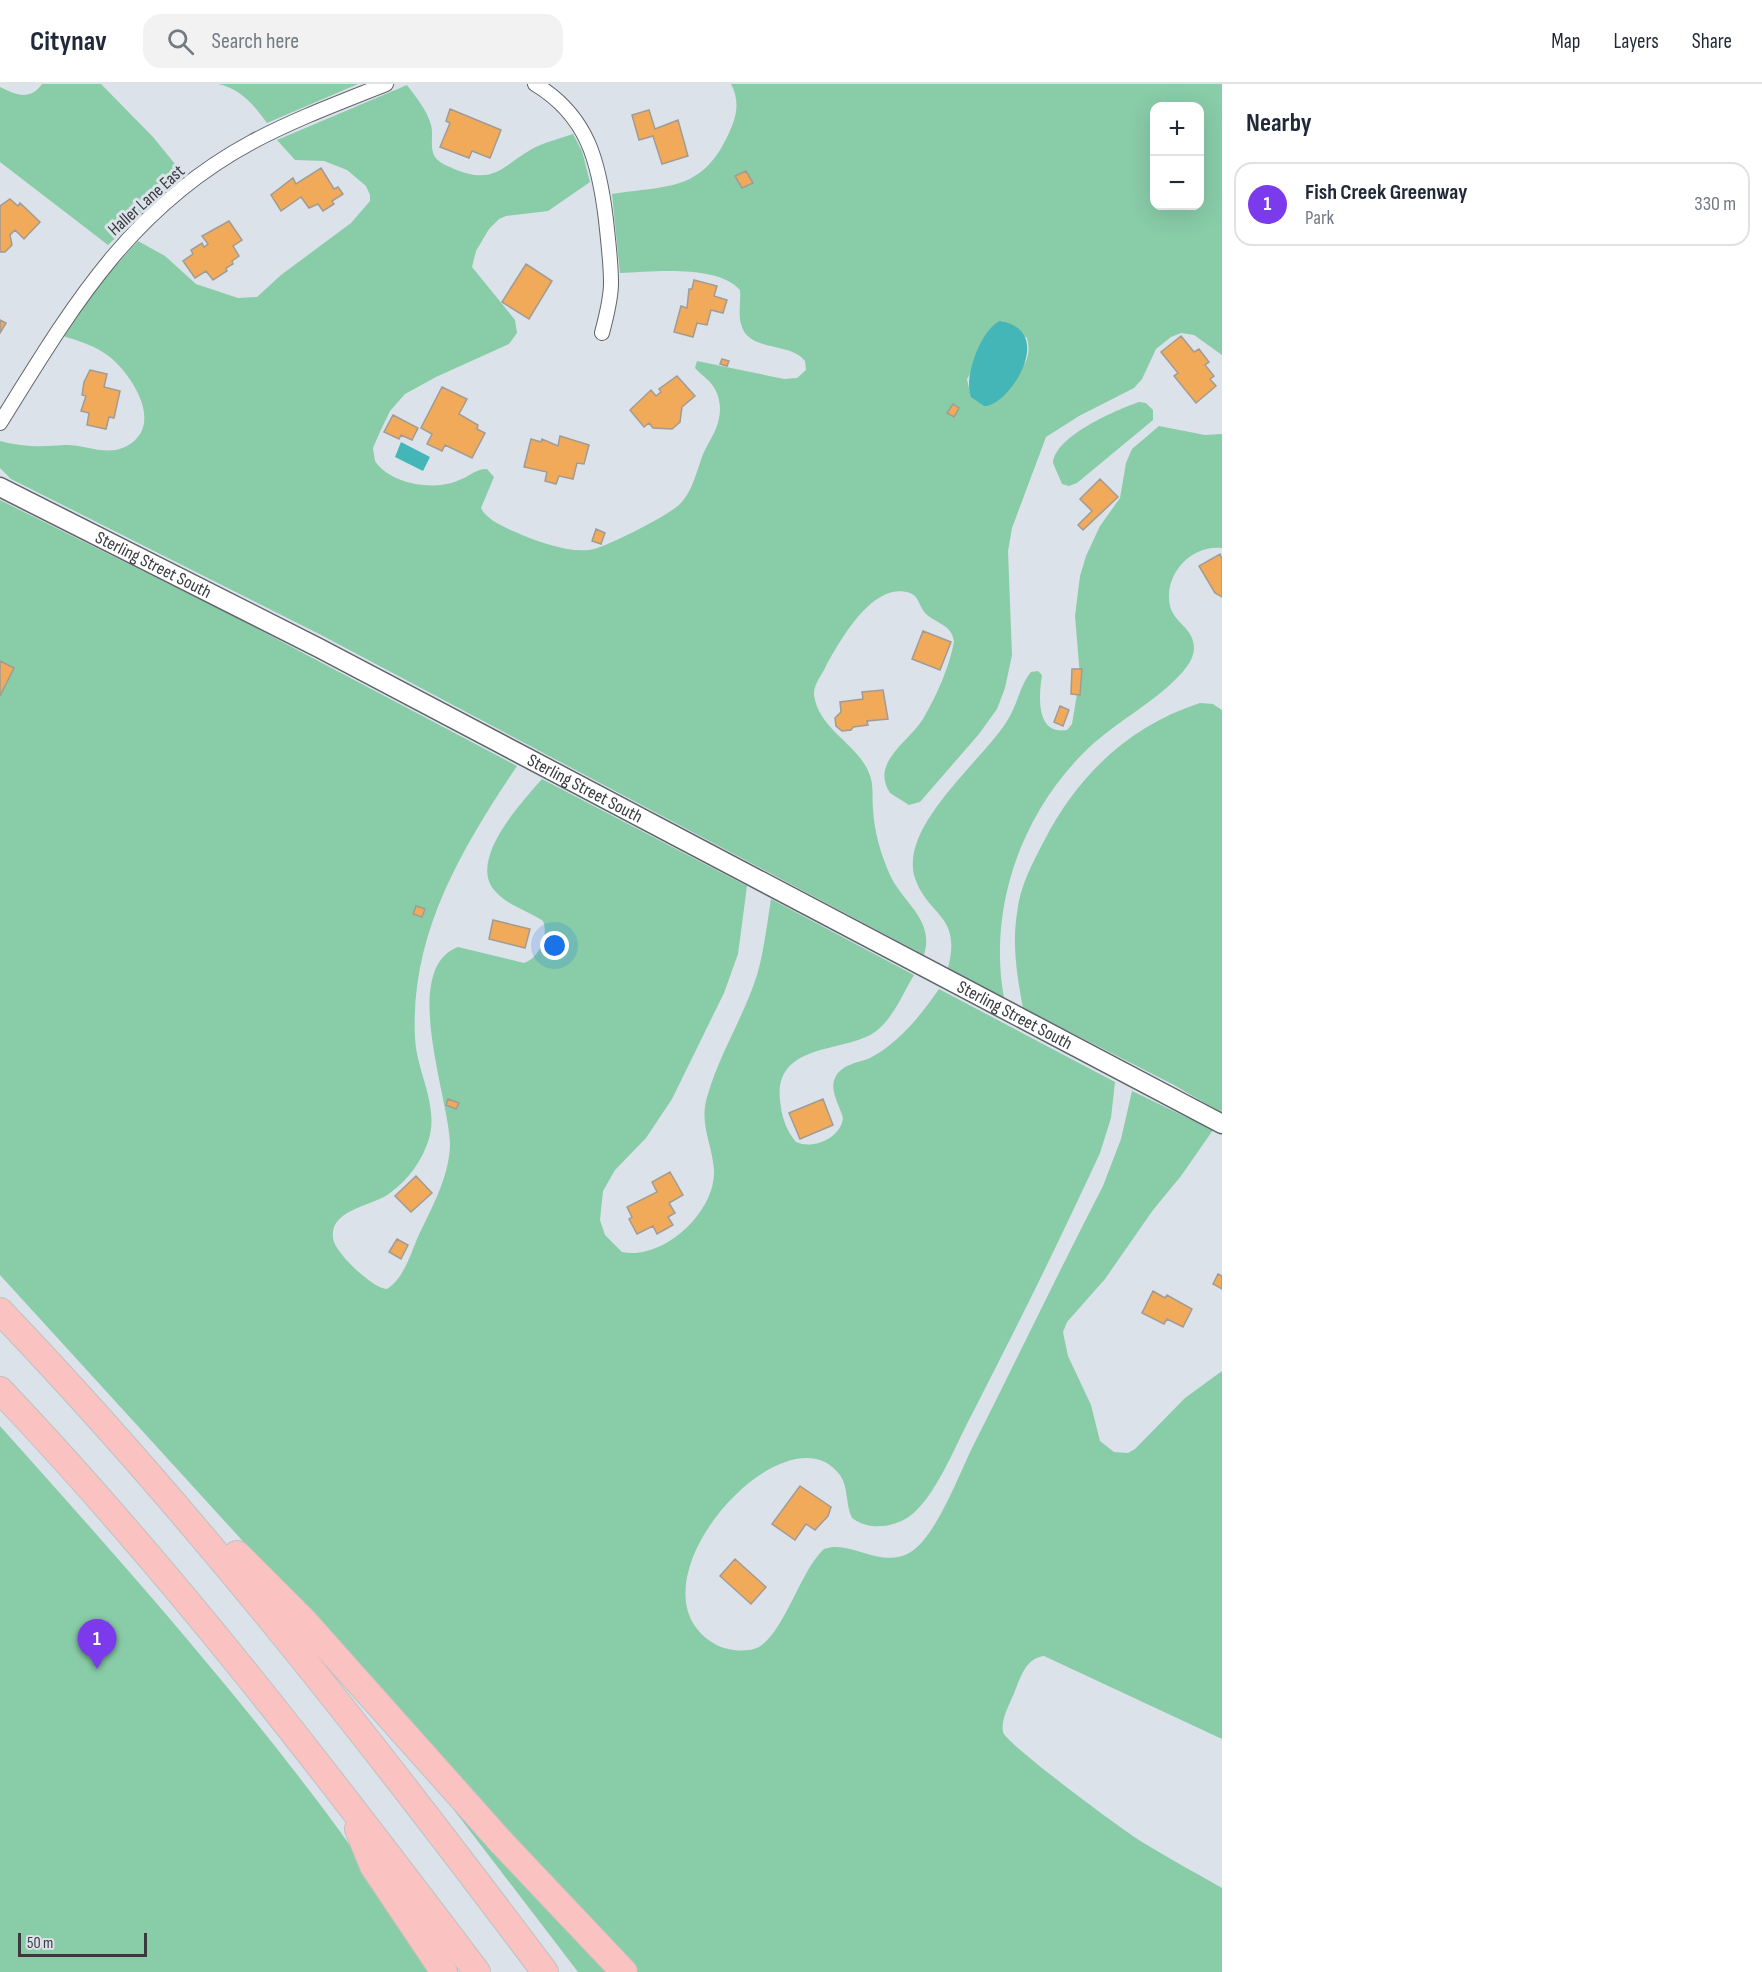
<!DOCTYPE html>
<meta charset="utf-8">
<style>
:root{--surface:#fff;--page:#f2f2f3;--text:#1f2937;--muted:#747a83;--line:#e0e1e3;--accent:#7c3aed}
body{margin:0;font-family:"Sofia Sans Condensed",sans-serif;background:var(--page);color:var(--text)}
.controls{position:absolute;right:18px;top:18px;display:grid;overflow:hidden;border-radius:12px;box-shadow:0 6px 24px #0002}
.controls button{width:54px;height:54px;display:grid;place-items:center;padding:0;border:0;border-bottom:2px solid var(--line);background:var(--surface);color:var(--text);font:30px sans-serif}
.scale{position:absolute;left:18px;bottom:15px;width:129px;box-sizing:border-box;padding-left:6px;border:3px solid #383a3e;border-top:0;font-size:16px;line-height:21px;white-space:nowrap;color:#383a3e;-webkit-text-stroke:4px #dce2ea;paint-order:stroke}
.you{position:absolute;left:555px;top:862px;width:21px;height:21px;margin:-15px;border:4px solid #fff;border-radius:50%;background:#1a73e8;box-shadow:0 0 0 9px #1a73e833}
.badge{display:grid;place-items:center;width:39px;height:39px;border-radius:50%;background:var(--accent);color:#fff;font-size:20px;font-weight:700}
.pin{position:absolute;translate:-50% -50px;filter:drop-shadow(0 2px 3px #0008)}
.pin::after{content:'';position:absolute;top:32px;width:21px;height:18px;background:inherit;clip-path:polygon(0 0,100% 0,50% 100%)}
.list{margin:0;padding:0;list-style:none}
h2{display:flex;justify-content:space-between;align-items:center;height:78px;margin:0;padding:0 24px;font-size:26px}
h2 small{font-size:20px;font-weight:400;color:var(--muted)}
.list li{display:grid;grid-template-columns:39px 1fr auto;gap:18px;align-items:center;box-sizing:border-box;height:84px;margin:0 12px 12px;padding:0 12px;border:2px solid var(--line);border-radius:18px}
.list b{display:block;font-size:22px;white-space:nowrap}
.list p{margin:0;font-size:20px;white-space:nowrap;color:var(--muted)}
.list em{font-size:20px;font-style:normal;color:var(--muted)}
.icon{flex:none;width:33px;height:33px;fill:none;stroke:currentColor;stroke-width:2;stroke-linecap:round;stroke-linejoin:round}
.map{position:relative;flex:none;width:1222px;height:1888px;overflow:hidden}
header{display:flex;align-items:center;gap:36px;box-sizing:border-box;height:84px;padding:0 30px;background:var(--surface);border-bottom:2px solid var(--line)}
header strong{font-size:28px}
nav{display:flex;gap:33px;margin-inline-start:auto;font-size:21px}
.search{width:420px;height:54px;background:var(--page);display:flex;align-items:center;gap:15px;box-sizing:border-box;padding:0 21px;border-radius:18px;color:var(--muted);font-size:22px}
main{display:flex}
aside{flex:1;background:var(--surface)}
.map>svg:first-child{display:block}
.green{fill:#89cca8;fill-rule:evenodd}
.water{fill:#44b6b8}
.building{fill:#f0aa5a;stroke:#a29b94;stroke-width:1.5}
.lines{fill:none;stroke-linecap:round;stroke-linejoin:round}
.minor-casing{stroke:#5f646b;stroke-width:16}
.tertiary-casing{stroke:#5f646b;stroke-width:21}
.motorway-casing{stroke:#bfc0c1;stroke-width:28}
.minor{stroke:#fff;stroke-width:14}
.tertiary{stroke:#fff;stroke-width:18}
.motorway{stroke:#fac3c1;stroke-width:26}
.labels{text-anchor:middle;stroke-width:6;stroke-linejoin:round;paint-order:stroke}
.street-label{font-size:18px;fill:#383a3e;stroke:#dce2ea}
</style>
<header>
<strong>Citynav</strong>
<div class="search"><svg class="icon" aria-label="search" viewBox="0 0 24 24"><circle cx="10" cy="10" r="6"/><path d="M15 15l6 6"/></svg>Search here</div>
<nav><a>Map</a><a>Layers</a><a>Share</a></nav>
</header>
<main>
<div class="map">
<svg width="1222" height="1888" viewBox="0 0 1222 1888">
<rect width="100%" height="100%" fill="#dce2ea"/>
<path class="green" d="M42 0H101L153 53 184 91 165 106 108 161 0 78V3C16 11 30 17 42 0Z
M218 0H358L267 39C254 21 241 5 218 0Z
M731 0H1222V271L1194 251 1181 249 1171 253 1156 265 1142 295 1134 304 1079 332 1046 353 1012 444 1008 467 1012 571 1005 604 997 625 979 650 920 718 909 721 890 709C870 678 909 658 923 635 936 613 950 582 954 557 951 540 937 540 926 530 919 523 919 512 910 509 873 496 840 557 826 582 822 591 813 601 814 611 819 646 857 659 869 689 874 700 872 713 873 725 874 747 881 771 890 791 903 819 935 836 924 871L323 552 11 395 0 384V357C23 363 41 363 64 361 85 360 107 373 127 362 165 341 132 291 110 273 96 262 79 257 63 252L103 196 138 157 165 172 196 200 238 214 257 213 281 191 351 139 370 117V111L366 102 347 86 324 77 295 76 277 56 407 1C416 13 427 26 431 41 434 51 429 63 435 73 439 79 448 82 454 85 498 103 504 78 538 62 549 57 562 54 573 50L582 67 590 98 548 127 506 132 499 135 489 145 476 167 472 183 515 236 517 249 509 260 436 293 405 310 390 327 379 350 373 364 375 377C390 400 433 407 457 397 469 393 475 385 487 385L494 393 481 424C487 437 509 445 522 451 542 459 567 468 589 466 603 465 667 432 679 421 694 406 696 387 704 368 709 357 717 347 719 334 721 326 720 316 716 307 711 296 702 292 695 284L697 277 784 295 797 294 806 286 805 277C790 257 748 269 741 240 738 229 741 217 740 206 717 180 652 188 620 189L612 110C669 101 702 108 729 49 737 32 740 17 731 0ZM1154 22H1200V122H1154ZM1002 237 1027 254C1037 291 996 302 971 313L967 295Z
M1139 318 1146 319 1153 326V336L1077 399 1069 402 1062 400 1053 379C1055 352 1116 326 1139 318Z
M1159 342 1205 351 1222 350V464C1192 460 1163 490 1170 522 1174 539 1194 544 1194 564 1194 576 1184 587 1176 595 1152 619 1120 636 1094 659 1024 722 987 821 1004 914L948 884C962 830 928 833 915 794 898 743 983 676 1007 637 1017 622 1020 601 1031 588L1038 587 1042 591C1039 611 1035 651 1067 646L1072 640 1080 592 1075 532 1080 492 1086 472 1100 442 1120 414 1126 379 1132 365Z
M0 416 233 532 517 682C462 764 410 850 415 953 416 987 439 1020 429 1055 422 1077 408 1096 390 1109 374 1122 329 1125 333 1154 334 1168 373 1205 387 1205 403 1195 410 1172 417 1155 431 1125 449 1094 450 1061 450 1016 399 885 458 863L524 879C539 874 549 852 543 837 527 826 508 822 495 807 467 776 522 718 542 695L747 802 738 870 724 909 672 1015 646 1054 615 1086 603 1107 600 1136 605 1151 622 1168C663 1177 716 1128 714 1086 712 1058 698 1039 708 1010 720 969 744 932 757 891 764 867 767 840 771 815L914 891C903 909 893 935 875 948 845 969 774 958 780 1016 781 1030 786 1047 796 1058 813 1066 841 1054 843 1034 840 1022 829 1006 835 994 841 980 858 979 870 974 899 959 921 931 939 905L1115 998 1111 1034 1100 1069C1059 1158 1015 1247 970 1334 955 1362 934 1417 907 1434 891 1444 867 1446 852 1434 845 1420 849 1404 840 1391 786 1317 618 1504 715 1560 726 1567 748 1569 759 1563 785 1547 800 1487 824 1465 850 1455 880 1485 909 1469 935 1455 959 1391 972 1364 1016 1277 1058 1189 1103 1102L1121 1055 1132 1007 1213 1046 1181 1092 1153 1126 1105 1195 1067 1238 1063 1248 1068 1272 1091 1321 1100 1357 1114 1368 1128 1369 1135 1365 1185 1314 1222 1287V1655L1044 1572C1027 1574 1022 1590 1016 1604 1012 1616 1000 1635 1003 1648 1006 1660 1124 1747 1142 1758 1168 1774 1196 1789 1222 1804V1888H636L0 1191Z
M1200 619 1213 620 1222 626V1029L1174 1001 1023 924C1017 892 1012 861 1017 829 1020 802 1032 780 1044 757 1078 691 1129 642 1200 619Z
M0 1342C112 1467 224 1593 325 1727 364 1779 399 1834 435 1888H0Z
M458 1722 614 1888H578L454 1726Z"/>
<path class="water" d="M1000 237C1059 247 1007 324 984 322L971 313C963 294 981 245 1000 237Z
M401 358 430 373 423 387 395 373Z"/>
<path class="building" d="M450 25 501 46 490 74 472 67 469 74 440 63 450 39 446 37Z
M649 26 655 45 678 36 688 72 662 80 653 52 639 56 632 31Z
M321 84 334 105 338 103 343 110 332 117 334 120 323 127 318 120 309 124 301 113 281 127 271 111 293 94 296 100Z
M746 87 753 99 742 104 735 92Z
M10 115 18 122 20 119 40 138 24 155 15 146 10 151 12 161 5 168H0V122Z
M229 137 242 156 233 162 239 172 232 177 233 180 226 184 227 187 213 196 206 187 195 194 183 177 193 170 191 166 202 159 204 163 208 160 202 152Z
M526 180 552 197 529 235 502 218Z
M694 196 717 202 714 212 727 216 723 229 711 226 707 241 697 239 693 253 674 248 681 222 687 224 689 205H692Z
M0 236 6 239 0 249Z
M1181 252 1194 268 1199 265 1209 278 1205 281 1214 292 1210 295 1216 302 1196 319 1174 292 1178 289 1161 268Z
M722 275 729 277 727 282 720 280Z
M90 286 107 290 104 303 120 307 114 334 109 333 106 345 87 341 89 329 81 327 86 312 82 311 84 298Z
M677 292 695 312 682 323 680 338 672 345 653 344 649 339 644 343 630 326 651 306 656 312 661 308 659 305Z
M442 303 467 315 459 330 478 341 477 345 485 349 472 374 445 361 442 367 427 360 432 350 421 344Z
M953 320 959 324 954 333 947 329Z
M393 331 418 344 412 356 401 351 399 355 384 348Z
M560 352 589 361 584 380 577 379 573 395 559 392 556 400 545 397 547 388 524 383 531 355 541 358 542 355 558 362Z
M1100 395 1118 413 1083 446 1078 441 1092 427 1080 415Z
M596 445 605 449 601 460 592 457Z
M1220 470 1222 475V513L1215 509 1199 482Z
M923 547 951 558 940 586 912 575Z
M0 577 14 584 0 612Z
M1072 585H1082L1080 611 1071 610Z
M883 606 888 635 867 637 868 641 853 643 851 646 842 647 836 642 835 634 841 628 840 618 863 615 862 608Z
M1060 622 1069 626 1063 642 1054 638Z
M416 822 425 825 422 833 413 830Z
M493 836 530 845 525 864 489 855Z
M448 1015 459 1019 456 1025 446 1021Z
M823 1015 833 1041 800 1055 789 1029Z
M670 1088 683 1111 669 1119 675 1129 668 1133 673 1141 657 1150 653 1142 637 1150 629 1135 632 1133 627 1123 657 1108 652 1098Z
M416 1092 432 1109 411 1128 395 1112Z
M397 1155 408 1161 401 1175 389 1168Z
M1218 1190 1222 1192V1205L1213 1200Z
M1153 1207 1165 1214 1167 1211 1192 1225 1183 1243 1167 1235 1164 1240 1142 1229Z
M800 1402 831 1423 828 1432 815 1446 806 1440 795 1456 772 1440Z
M735 1475 766 1503 751 1520 720 1492Z"/>
<g class="lines">
<g class="minor-casing">
<path id="minor" d="M535 0C588 32 599 78 606 136 608 156 611 178 611 199 611 216 606 233 602 249
M0 339C71 225 129 124 252 58 295 35 341 18 386 0"/>
</g>
<g class="tertiary-casing">
<g id="tertiary">
<path id="s1" d="M0 403 319 564 1222 1040"/>
</g>
</g>
<g class="motorway-casing">
<path id="motorway" d="M0 1227C198 1434 373 1659 545 1888
M0 1306C173 1488 326 1688 477 1888
M237 1470 304 1537 502 1759 624 1888
M358 1745 373 1782 444 1888"/>
</g>
<use href="#minor" class="minor"/>
<use href="#tertiary" class="tertiary"/>
<use href="#motorway" class="motorway"/>
</g>
<g class="labels">
<g class="street-label">
<text transform="translate(146 116) rotate(-42)" y="6">Haller Lane East</text>
<text dy="6" stroke="none"><textPath href="#s1" startOffset="172">Sterling Street South</textPath></text>
<text dy="6" stroke="none"><textPath href="#s1" startOffset="658">Sterling Street South</textPath></text>
<text dy="6" stroke="none"><textPath href="#s1" startOffset="1144">Sterling Street South</textPath></text>
</g>
</g>
</svg>
<div class="controls">
<button>+</button>
<button>−</button>
</div>
<div class="scale">50 m</div>
<div class="you"></div>
<div class="pin badge" style="left:97px;top:1585px">1</div>
</div>
<aside>
<h2>Nearby<small></small></h2>
<ul class="list">
<li><span class="badge">1</span><div><b>Fish Creek Greenway</b><p>Park</p></div><em>330 m</em></li>
</ul>
</aside>
</main>
